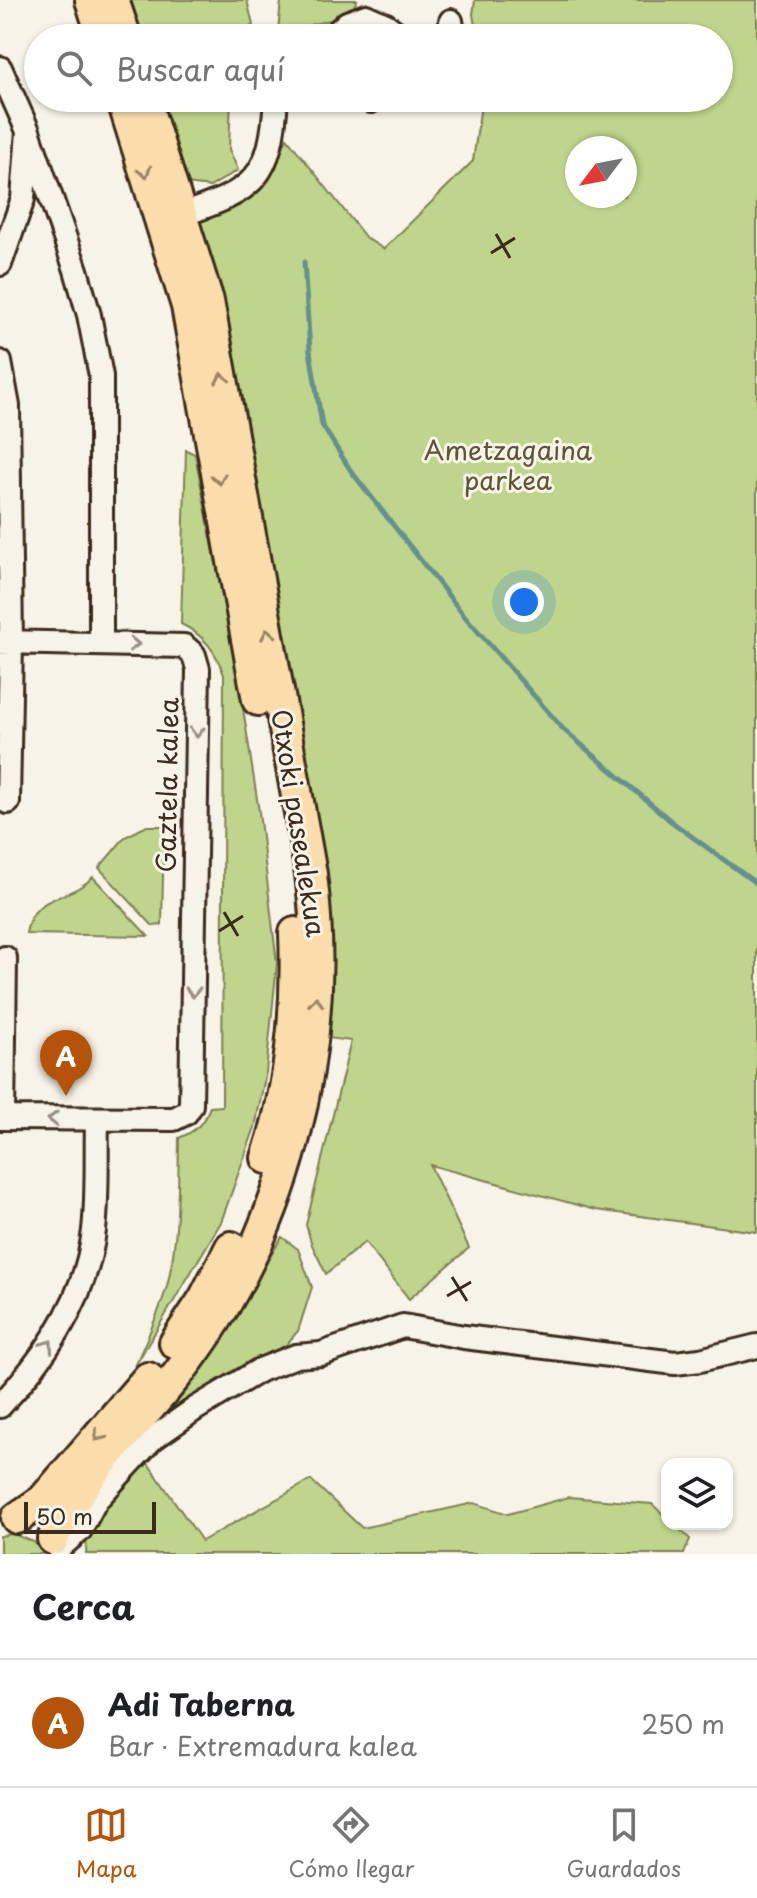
<!DOCTYPE html>
<html lang="es">
<meta charset="utf-8">
<style>
:root{--surface:#fff;--page:#f6f6f6;--text:#202124;--muted:#757577;--line:#e0e0e0;--accent:#b45309}
body{margin:0;font-family:"Playpen Sans",sans-serif;background:var(--page);color:var(--text)}
.controls{position:absolute;right:24px;bottom:24px;display:grid;overflow:hidden;border-radius:16px;box-shadow:0 2px 6px #0004}
.controls button{width:72px;height:72px;display:grid;place-items:center;padding:0;border:0;border-bottom:2px solid var(--line);background:var(--surface);color:var(--text);font:40px sans-serif}
.compass{position:absolute;left:565px;top:136px;width:72px;height:72px;border-radius:50%;background:var(--surface);box-shadow:0 2px 6px #0004;rotate:238deg}
.scale{position:absolute;left:24px;bottom:20px;width:132px;box-sizing:border-box;padding-left:8px;border:4px solid #3b2a1e;border-top:0;font-size:22px;line-height:28px;white-space:nowrap;color:#3b2a1e;-webkit-text-stroke:6px #f7f3e8;paint-order:stroke}
.you{position:absolute;left:524px;top:602px;width:28px;height:28px;margin:-20px;border:6px solid #fff;border-radius:50%;background:#1a73e8;box-shadow:0 0 0 12px #1a73e833}
.badge{display:grid;place-items:center;width:52px;height:52px;border-radius:50%;background:var(--accent);color:#fff;font-size:26px;font-weight:700}
.pin{position:absolute;translate:-50% -66px;filter:drop-shadow(0 2px 4px #0008)}
.pin::after{content:'';position:absolute;top:42px;width:28px;height:24px;background:inherit;clip-path:polygon(0 0,100% 0,50% 100%)}
.list{margin:0;padding:0;list-style:none}
h2{display:flex;justify-content:space-between;align-items:center;height:104px;margin:0;padding:0 32px;font-size:34px}
h2 small{font-size:26px;font-weight:400;color:var(--muted)}
.list li{display:grid;grid-template-columns:52px 1fr auto;gap:24px;align-items:center;box-sizing:border-box;height:128px;padding:0 32px;border-top:2px solid var(--line)}
.list b{display:block;font-size:30px;white-space:nowrap}
.list p{margin:0;font-size:26px;white-space:nowrap;color:var(--muted)}
.list em{font-size:26px;font-style:normal;color:var(--muted)}
.icon{flex:none;width:44px;height:44px;fill:none;stroke:currentColor;stroke-width:2;stroke-linecap:round;stroke-linejoin:round}
.map{position:relative;flex:none;width:757px;height:1554px;overflow:hidden}
.search{position:absolute;background:var(--surface);box-shadow:0 2px 6px #0004;left:24px;right:24px;top:24px;height:88px;display:flex;align-items:center;gap:20px;box-sizing:border-box;padding:0 28px;border-radius:44px;color:var(--muted);font-size:30px}
.sheet{height:232px;background:var(--surface)}
nav{display:flex;justify-content:space-around;align-items:center;box-sizing:border-box;height:112px;border-top:2px solid var(--line);background:var(--surface);font-size:22px;color:var(--muted)}
nav a{display:grid;justify-items:center;gap:4px}
nav .on{color:var(--accent)}
.map>svg:first-child{display:block}
.green{fill:#bfd58b;stroke:#7d8054;stroke-width:2;fill-rule:evenodd}
.lines{fill:none;stroke-linecap:round;stroke-linejoin:round}
.stream{stroke:#66908f;stroke-width:5}
.minor-casing{stroke:#3b2a1e;stroke-width:28}
.major-casing{stroke:#3b2a1e;stroke-width:36}
.minor{stroke:#f7f3e8;stroke-width:22}
.major{stroke:#faddab;stroke-width:30}
.oneway{stroke:#9a8464}
.oneway2{stroke:#998e83}
.ticks{fill:none;stroke:#3b2a1e;stroke-width:3}
.labels{text-anchor:middle;stroke-width:6;stroke-linejoin:round;paint-order:stroke}
.park-label{font-size:26px;fill:#5c5539;stroke:#f7f3e8}
.street-label{font-size:26px;fill:#3b2a1e;stroke:#f7f3e8}
</style>
<div class="map">
<svg width="757" height="1554" viewBox="0 0 757 1554">
<rect width="100%" height="100%" fill="#f7f3e8"/>
<filter id="ink" filterUnits="userSpaceOnUse"><feTurbulence type="fractalNoise" baseFrequency=".0125" numOctaves="2"/><feDisplacementMap in="SourceGraphic" scale="16" xChannelSelector="R" yChannelSelector="G"/><feConvolveMatrix kernelMatrix="1 2 1 2 8 2 1 2 1" color-interpolation-filters="sRGB"/></filter>
<g filter="url(#ink)">
<path class="green" d="M128 0H247L253 25 234 38H141Z
M281 0H357L350 15 278 33Z
M475 0H757V1232L596 1210 430 1165 469 1248 409 1299 365 1242 326 1274 312 1245 306 1225 351 1041 328 1038 333 981 331 914 322 847 257 491 227 311 198 223 244 199 272 173 287 138 366 238 384 249 473 161 482 98H719V38H477L473 14ZM577 148H625V196H577Z
M160 98H231L229 149 238 170 210 187 187 184Z
M186 450 195 454 240 689 259 812 277 964 266 1072 255 1127 221 1222 135 1366C146 1340 159 1314 167 1286 179 1238 178 1187 179 1138 196 1131 203 1124 210 1107L222 1106 224 675C216 651 204 635 181 624Z
M147 826H164L162 925 153 926 99 868 125 837Z
M93 877 148 936 26 934C32 892 69 902 93 877Z
M282 1237 298 1249 312 1287 298 1331 285 1346 258 1358 167 1411 202 1370Z
M145 1459 202 1541 311 1480 362 1528 474 1503 508 1514 569 1497 652 1504 667 1518V1524H674L690 1539 684 1554H86L87 1533 102 1506Z
M13 1534 34 1542 44 1554H0V1536Z"/>
<g class="lines">
<path class="stream" d="M304 262 310 351 322 425 351 471 462 613 563 729 672 822 757 884"/>
<g class="minor-casing">
<path id="minor" d="M451 21 454 38
M331 38 347 23 366 16 386 25 403 38
M0 68 28 131 23 199 0 264
M371 101 372 98
M28 131 76 270 89 315 101 376V643
M181 215C256 190 271 178 276 98
M0 362 8 406 11 642 8 802
M0 642 184 646 194 655 198 669 191 1105 186 1113 174 1119 0 1118
M3 1118 5 958
M0 1406C46 1357 87 1298 94 1230 98 1194 96 1156 97 1120
M59 1548 80 1530 96 1500 151 1440 195 1409 260 1370 296 1356 321 1354 403 1326 464 1337 675 1363 700 1360 757 1346"/>
</g>
<g class="major-casing">
<path id="major" d="M91 0 103 38
M113 0 126 38
M122 98 187 306 258 700
M267 1158C291 1086 298 1008 295 933
M175 1343 204 1299 231 1247
M17 1518 43 1500 148 1378
M53 1539C80 1476 135 1428 177 1375 288 1234 333 1051 311 874L208 301 144 98"/>
</g>
<use href="#minor" class="minor"/>
<use href="#major" class="major"/>
</g>
<defs><path id="oneway-chevron" d="M-2-3.5L2.5 0L-2 3.5" fill="none" stroke-width="1.6" stroke-linecap="round" stroke-linejoin="round" transform="scale(2)"/></defs>
<g class="oneway">
<use href="#oneway-chevron" transform="translate(145 172) rotate(73)"/>
<use href="#oneway-chevron" transform="translate(222 378) rotate(-100)"/>
<use href="#oneway-chevron" transform="translate(219 479) rotate(80)"/>
<use href="#oneway-chevron" transform="translate(268 634) rotate(-100)"/>
<use href="#oneway-chevron" transform="translate(316 1002) rotate(-87)"/>
<use href="#oneway-chevron" transform="translate(99 1436) rotate(130)"/>
</g>
<g class="oneway2">
<use href="#oneway-chevron" transform="translate(134 644) rotate(2)"/>
<use href="#oneway-chevron" transform="translate(197 732) rotate(91)"/>
<use href="#oneway-chevron" transform="translate(193 992) rotate(90)"/>
<use href="#oneway-chevron" transform="translate(53 1119) rotate(-179)"/>
<use href="#oneway-chevron" transform="translate(48 1345) rotate(-55)"/>
</g>
</g>
<path class="ticks" d="M496 234 510 258M491 253 515 238M224 912 238 936M219 931 243 916M452 1277 467 1301M447 1296 471 1282"/>
<g class="labels">
<g class="park-label">
<text x="508" y="460">Ametzagaina<tspan x="508" dy="30">parkea</tspan></text>
</g>
<g class="street-label">
<text transform="translate(168 785) rotate(-89)" y="9">Gaztela kalea</text>
<text transform="translate(298 823) rotate(81)" y="9">Otxoki pasealekua</text>
</g>
</g>
</svg>
<div class="controls">
<button><svg class="icon" aria-label="layers" viewBox="0 0 24 24"><path d="M12 4l9 5-9 5-9-5zM3 14l9 5 9-5"/></svg></button>
</div>
<svg class="compass" viewBox="-18 -18 36 36"><path d="M0-13l5 13h-10z" fill="#e53935"/><path d="M0 13l5-13h-10z" fill="#757577"/></svg>
<div class="scale">50 m</div>
<div class="you"></div>
<div class="pin badge" style="left:66px;top:1096px">A</div>
<div class="search"><svg class="icon" aria-label="search" viewBox="0 0 24 24"><circle cx="10" cy="10" r="6"/><path d="M15 15l6 6"/></svg>Buscar aquí</div>
</div>
<section class="sheet">
<h2>Cerca<small></small></h2>
<ul class="list">
<li><span class="badge">A</span><div><b>Adi Taberna</b><p>Bar · Extremadura kalea</p></div><em>250 m</em></li>
</ul>
</section>
<nav>
<a class="on"><svg class="icon" aria-label="map" viewBox="0 0 24 24"><path d="M3 6l6-2 6 2 6-2v14l-6 2-6-2-6 2zM9 4v14M15 6v14"/></svg>Mapa</a>
<a><svg class="icon" aria-label="directions" viewBox="0 0 24 24"><path d="M12 3l9 9-9 9-9-9zM9 14v-3h6M13 9l2 2-2 2"/></svg>Cómo llegar</a>
<a><svg class="icon" aria-label="saved" viewBox="0 0 24 24"><path d="M7 4h10v16l-5-4-5 4z"/></svg>Guardados</a>
</nav>
